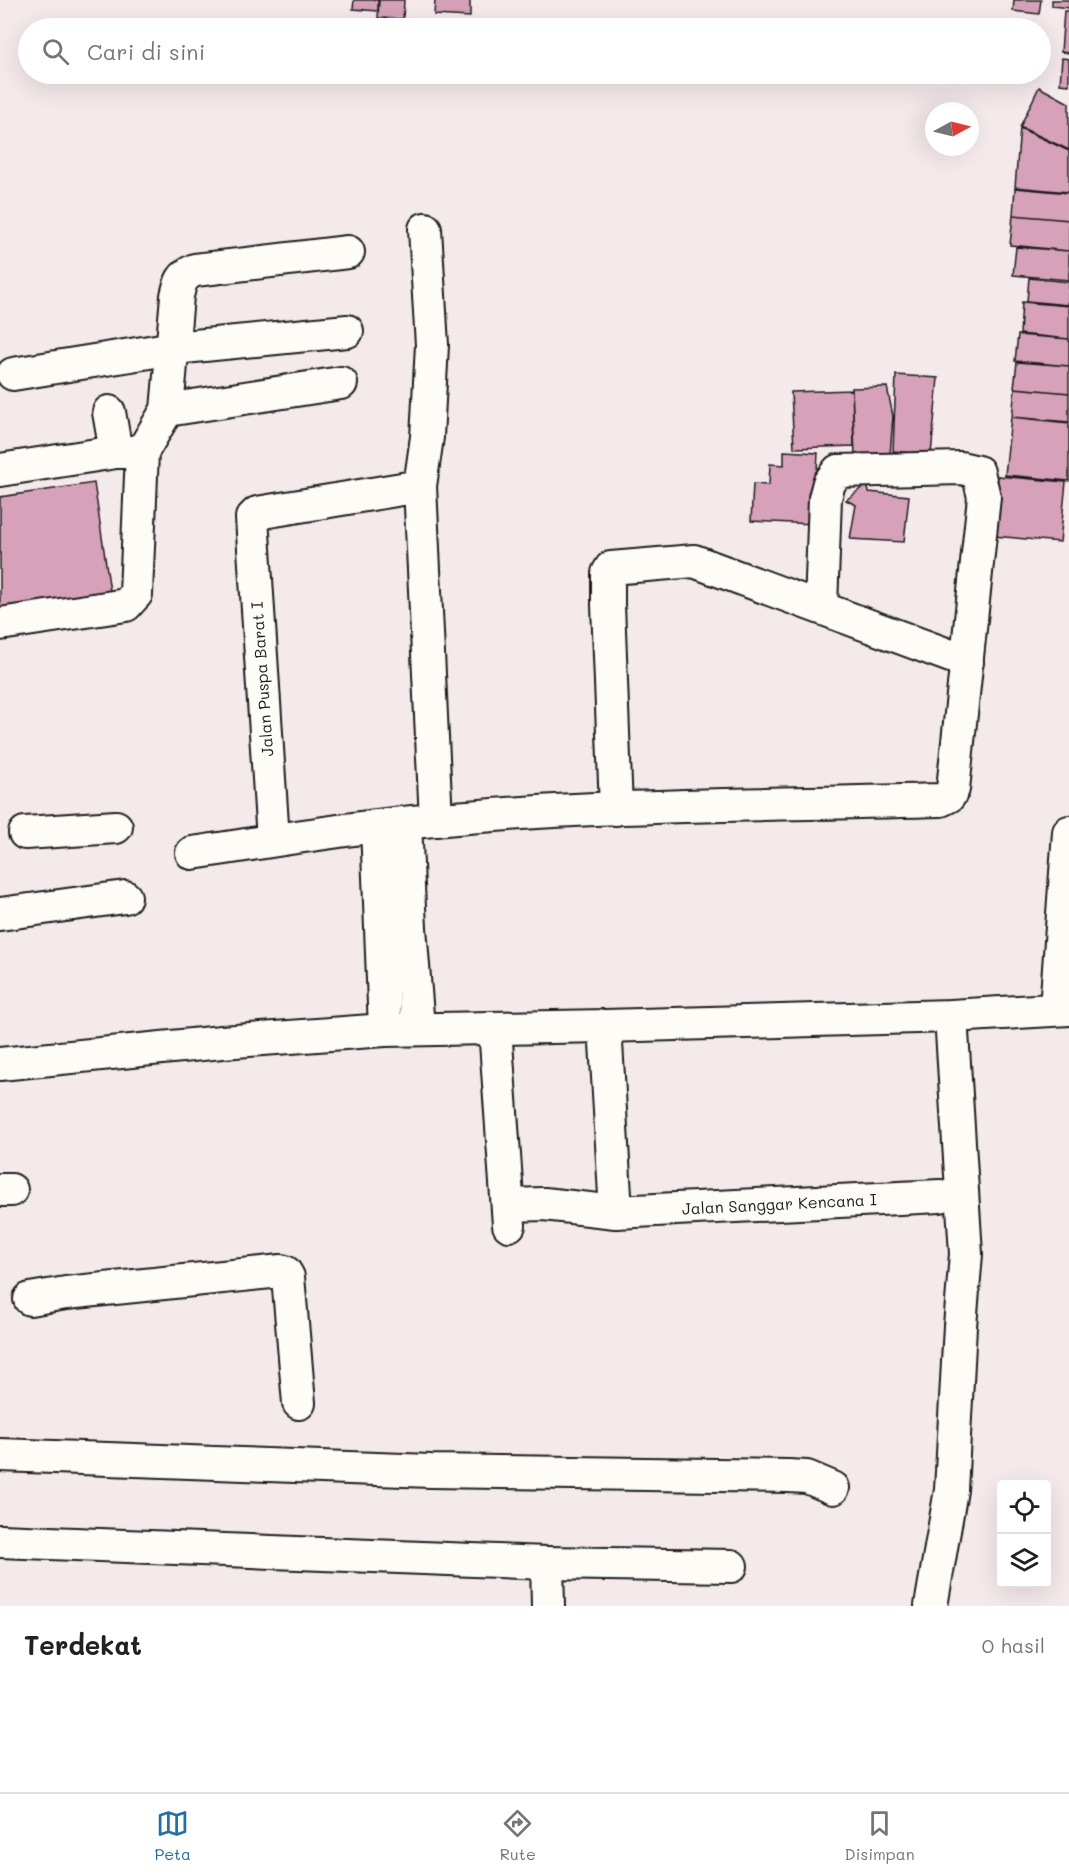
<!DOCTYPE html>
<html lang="id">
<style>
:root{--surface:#fff;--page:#f6f6f6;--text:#202124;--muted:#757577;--line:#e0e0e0;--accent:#1f6fb2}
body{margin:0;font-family:Mali,sans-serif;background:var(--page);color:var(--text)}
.controls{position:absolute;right:18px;bottom:18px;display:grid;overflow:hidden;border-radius:6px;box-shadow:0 6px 24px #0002}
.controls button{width:54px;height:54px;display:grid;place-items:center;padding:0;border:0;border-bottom:2px solid var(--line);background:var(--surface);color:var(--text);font:30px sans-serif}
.compass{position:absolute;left:925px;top:102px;width:54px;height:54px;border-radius:50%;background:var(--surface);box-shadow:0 6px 24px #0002;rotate:83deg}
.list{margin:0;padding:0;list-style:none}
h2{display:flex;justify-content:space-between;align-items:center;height:78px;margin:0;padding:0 24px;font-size:26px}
h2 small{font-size:20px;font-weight:400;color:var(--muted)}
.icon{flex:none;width:33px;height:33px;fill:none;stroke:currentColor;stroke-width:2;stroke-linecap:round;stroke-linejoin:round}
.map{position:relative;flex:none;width:1069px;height:1606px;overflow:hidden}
.search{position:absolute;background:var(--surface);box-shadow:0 6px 24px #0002;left:18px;right:18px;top:18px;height:66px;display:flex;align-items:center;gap:15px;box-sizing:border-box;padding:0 21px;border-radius:33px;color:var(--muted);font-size:22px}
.sheet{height:186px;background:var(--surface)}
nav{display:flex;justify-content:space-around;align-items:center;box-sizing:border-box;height:84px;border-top:2px solid var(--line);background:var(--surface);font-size:16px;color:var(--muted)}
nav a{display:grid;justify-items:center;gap:3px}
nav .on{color:var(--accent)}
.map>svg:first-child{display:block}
.building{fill:#d6a1b9;stroke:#1c1c1c;stroke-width:1.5}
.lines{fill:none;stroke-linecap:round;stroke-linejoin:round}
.minor-casing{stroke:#1c1c1c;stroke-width:36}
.minor{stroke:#fdfcf7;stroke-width:32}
.labels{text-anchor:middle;stroke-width:5;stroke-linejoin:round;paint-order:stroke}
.street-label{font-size:16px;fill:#1c1c1c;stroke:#fdfcf7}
</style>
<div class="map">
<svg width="1069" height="1606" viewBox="0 0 1069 1606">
<rect width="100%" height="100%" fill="#f5eaeb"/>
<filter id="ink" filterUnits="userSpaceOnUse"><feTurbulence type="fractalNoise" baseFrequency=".0167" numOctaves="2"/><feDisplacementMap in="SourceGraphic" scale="12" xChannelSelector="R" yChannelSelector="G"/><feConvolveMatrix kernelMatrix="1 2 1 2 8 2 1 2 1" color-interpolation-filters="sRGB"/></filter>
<g filter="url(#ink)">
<path class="building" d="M354 0H378V11L353 9Z
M379 0H404L403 19 378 18Z
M435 0H470V17L434 15Z
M1014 0H1041L1039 14 1013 11Z
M1052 0H1069V8L1052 6Z
M1064 11H1069V53L1061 52Z
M1062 58 1069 59V85L1060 84Z
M1039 87 1069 103V150L1020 127Z
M1020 128 1069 151V192L1015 187Z
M1015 188 1069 193V220L1013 215Z
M1013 215 1069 220V251L1010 245Z
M1016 247 1069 251V280L1013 275Z
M1029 278 1069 282 1068 305 1027 301Z
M1022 302 1069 306V339L1020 334Z
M1018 335 1069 339V366L1015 361Z
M1017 362 1069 366V393L1014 388Z
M896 375 938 378 931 455 893 451Z
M887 387 893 416 890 455 855 456 852 388Z
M1015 388 1069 393V422L1012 417Z
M852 390 854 446 794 448 791 392Z
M1011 417 1069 423V481L1005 475Z
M784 451 818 453 814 524 751 521 753 484 769 485 770 464 784 465Z
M998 476 1066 482 1060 542 993 536Z
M94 483 110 591 0 608V497Z
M867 484 869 492 909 496 904 542 850 539 856 505 846 500Z"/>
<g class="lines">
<g class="minor-casing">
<g id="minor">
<path d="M13 374 174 348 347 331"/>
<path d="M167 410 341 383"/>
<path d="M109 412 116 452"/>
<path d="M0 470 116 452H142"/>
<path d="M420 486 427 437 432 345 425 229"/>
<path d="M0 624 126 605 136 594 142 452 167 410 177 296C180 283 181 276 195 270L348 252"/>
<path d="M616 809 608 605V573L611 568 694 561 967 662"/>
<path d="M405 823 410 928 418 1028"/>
<path d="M377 826 385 1030"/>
<path d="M25 833 116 827"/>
<path d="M273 840 252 518 257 513 420 486 436 820"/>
<path d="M192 853C273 841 353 827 434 820 602 804 773 805 941 800L949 796 953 789 984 497 978 472 961 468 838 471 829 483 825 498 821 607"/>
<path d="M0 914 125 897"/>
<path d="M1056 1009 1069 832"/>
<path d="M605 1026 616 1212"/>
<path d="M495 1028 509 1225"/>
<path d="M0 1064 222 1042 385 1030 605 1026 951 1016 1069 1009"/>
<path d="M0 1190H11"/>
<path id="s1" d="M508 1205 544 1204 616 1212 940 1196"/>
<path d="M30 1299 66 1293 281 1271 285 1272 288 1277 299 1403"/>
<path d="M0 1455 431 1471 788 1476 807 1477 833 1488"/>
<path d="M0 1541 547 1563 548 1606"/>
<path d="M547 1563 731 1566"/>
<path d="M931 1606 951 1490 960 1326 966 1254 951 1016"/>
</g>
</g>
<use href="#minor" class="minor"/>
</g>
</g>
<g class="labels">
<g class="street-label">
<text transform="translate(262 679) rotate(-94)" y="6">Jalan Puspa Barat I</text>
<text dy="6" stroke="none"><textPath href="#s1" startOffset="272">Jalan Sanggar Kencana I</textPath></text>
</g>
</g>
</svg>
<div class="controls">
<button><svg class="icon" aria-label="locate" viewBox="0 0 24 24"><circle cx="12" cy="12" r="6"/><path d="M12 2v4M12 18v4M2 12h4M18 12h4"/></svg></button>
<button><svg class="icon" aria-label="layers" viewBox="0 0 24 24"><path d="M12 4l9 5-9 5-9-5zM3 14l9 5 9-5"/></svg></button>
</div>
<svg class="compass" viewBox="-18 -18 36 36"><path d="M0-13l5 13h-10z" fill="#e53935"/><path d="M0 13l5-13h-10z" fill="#757577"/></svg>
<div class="search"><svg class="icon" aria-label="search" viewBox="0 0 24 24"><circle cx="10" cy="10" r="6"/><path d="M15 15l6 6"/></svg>Cari di sini</div>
</div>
<section class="sheet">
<h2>Terdekat<small>0 hasil</small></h2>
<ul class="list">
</ul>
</section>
<nav>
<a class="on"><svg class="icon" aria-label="map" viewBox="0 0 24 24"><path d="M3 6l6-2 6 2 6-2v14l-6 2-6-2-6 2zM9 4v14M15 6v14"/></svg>Peta</a>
<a><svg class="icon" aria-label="directions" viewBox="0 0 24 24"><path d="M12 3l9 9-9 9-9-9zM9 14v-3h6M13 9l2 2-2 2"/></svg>Rute</a>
<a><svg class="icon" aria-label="saved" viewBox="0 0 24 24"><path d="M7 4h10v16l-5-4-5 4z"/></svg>Disimpan</a>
</nav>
